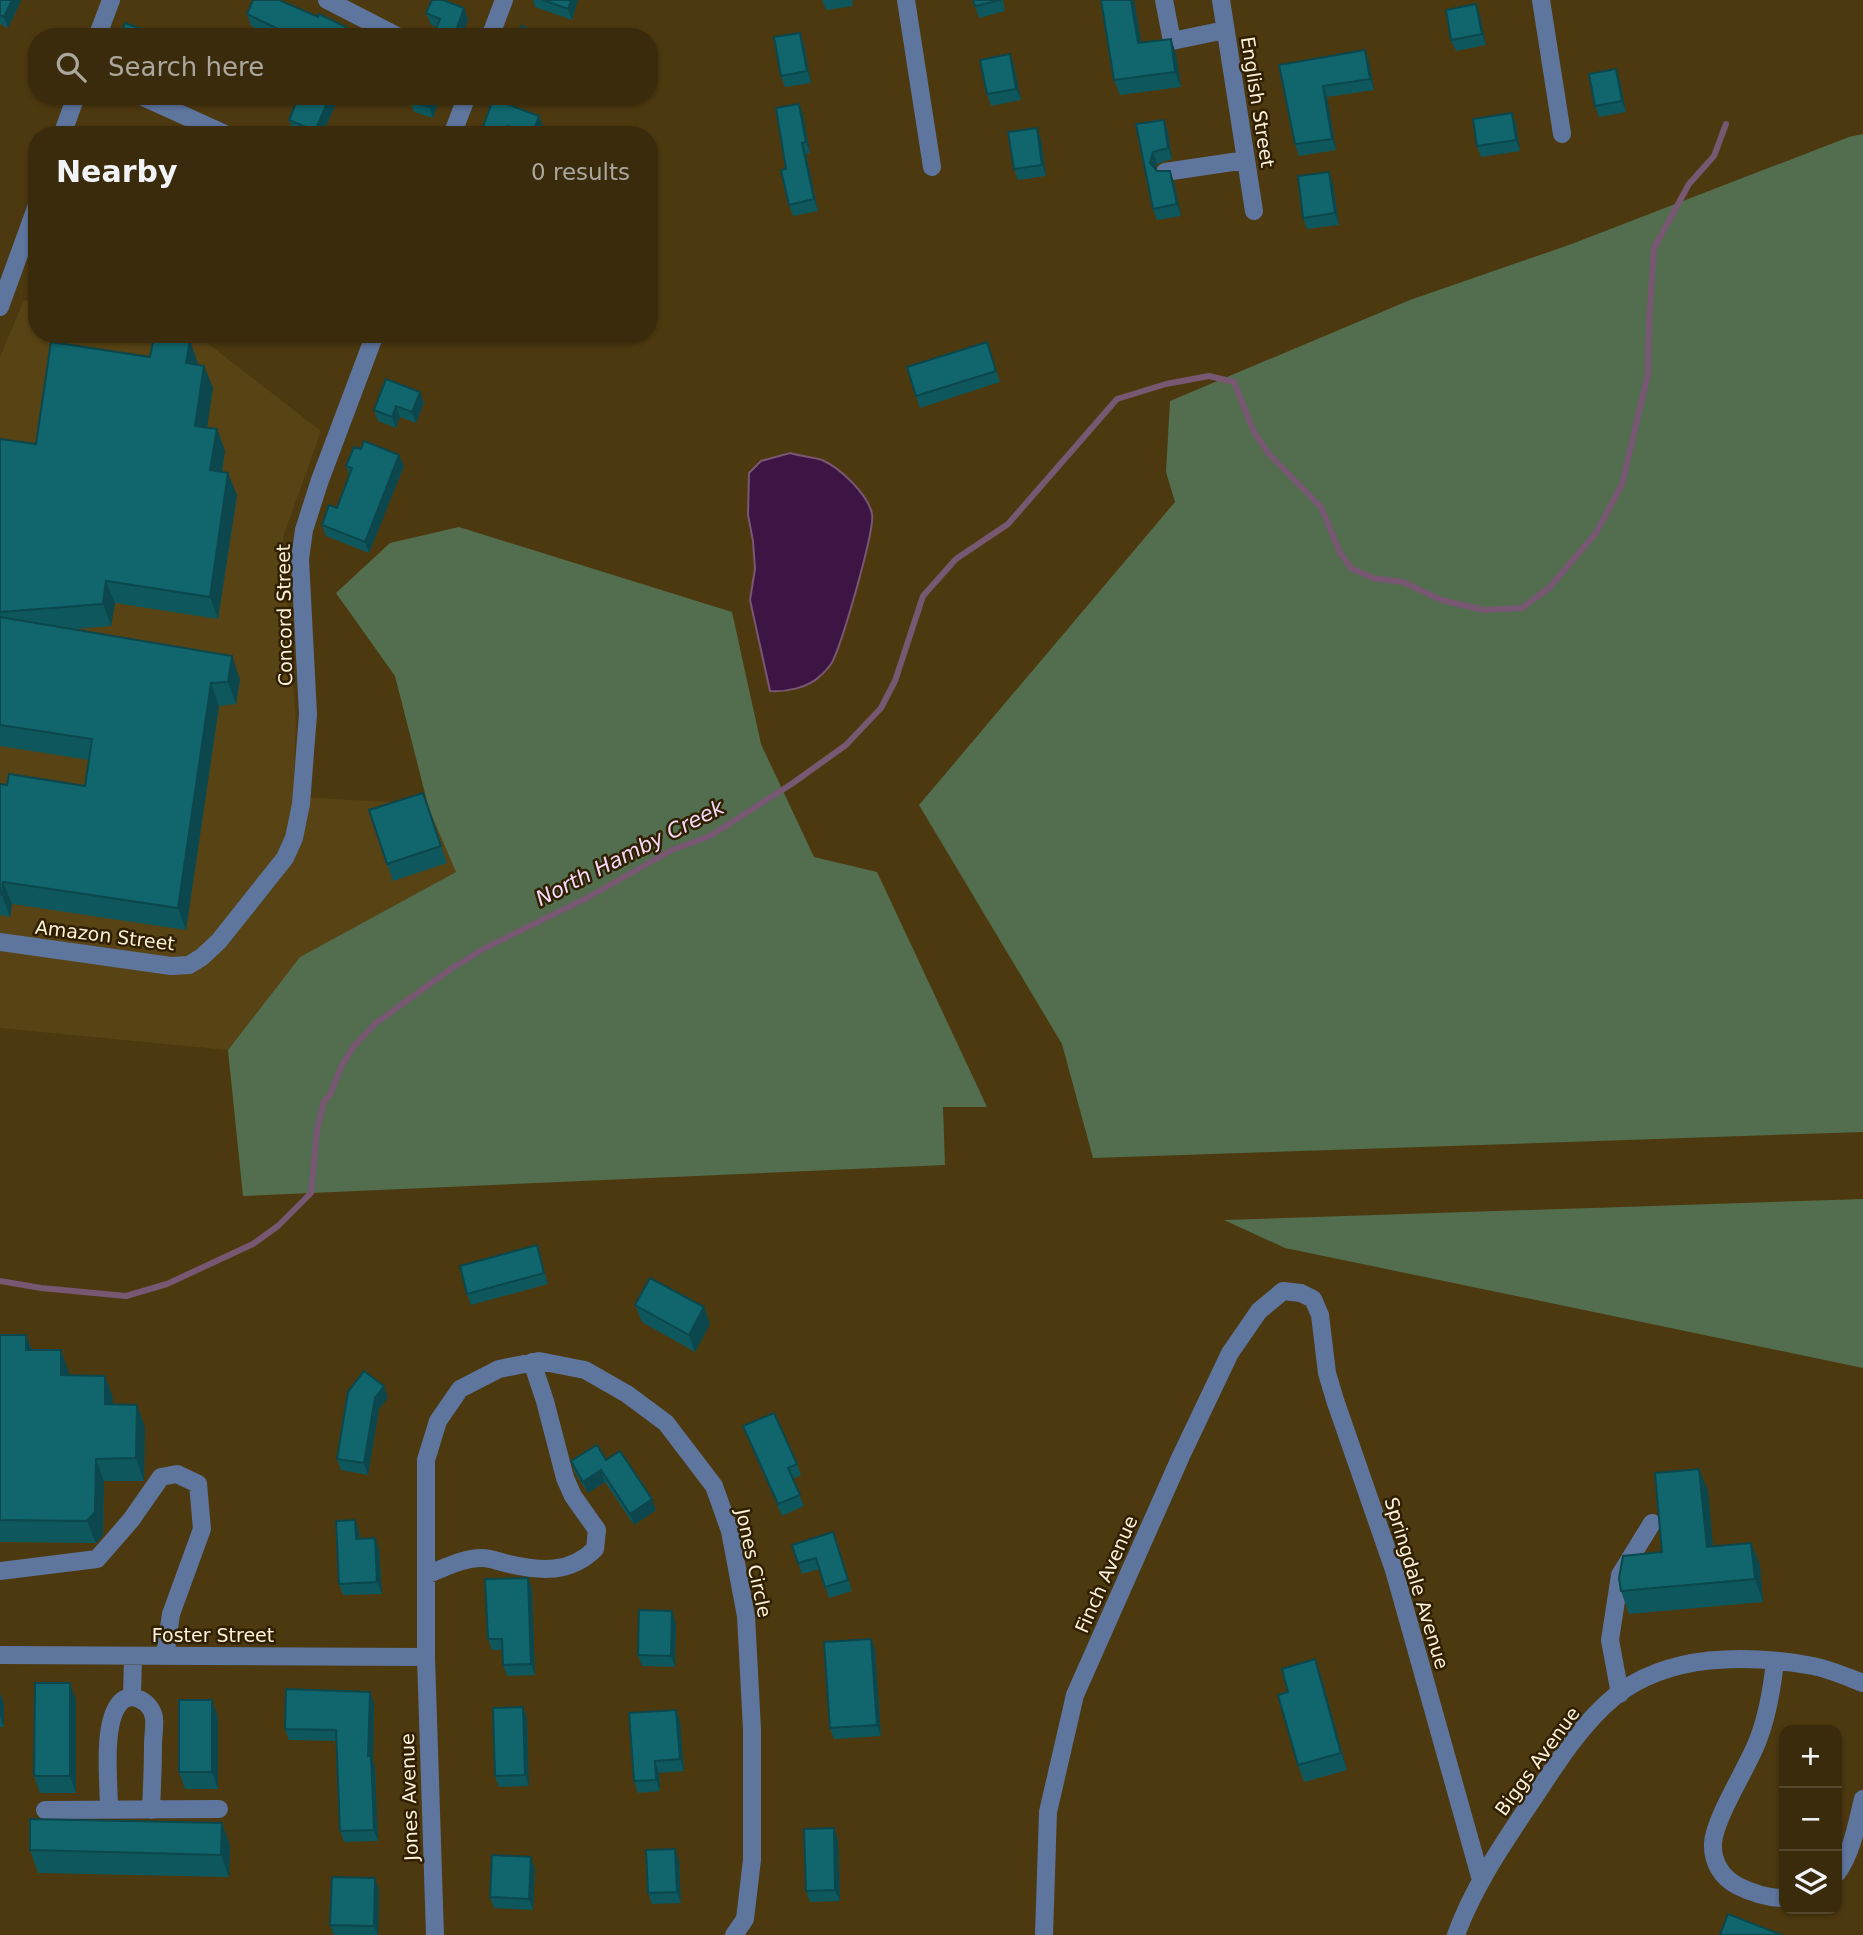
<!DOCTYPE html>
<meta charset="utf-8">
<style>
:root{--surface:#3a2b0c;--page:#413315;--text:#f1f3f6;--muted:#aba79d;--line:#54472d}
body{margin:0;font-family:"DejaVu Sans",sans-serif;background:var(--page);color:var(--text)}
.controls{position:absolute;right:21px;bottom:21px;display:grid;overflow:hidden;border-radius:14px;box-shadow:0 2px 5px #0004}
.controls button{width:63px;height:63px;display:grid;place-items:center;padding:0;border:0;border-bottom:2px solid var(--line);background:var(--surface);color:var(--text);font:35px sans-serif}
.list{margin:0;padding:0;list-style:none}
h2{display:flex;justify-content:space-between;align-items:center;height:91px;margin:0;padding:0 28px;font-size:30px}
h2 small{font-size:23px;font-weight:400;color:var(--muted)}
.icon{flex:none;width:38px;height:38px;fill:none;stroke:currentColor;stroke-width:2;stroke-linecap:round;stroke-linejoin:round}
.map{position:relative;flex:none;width:1863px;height:1935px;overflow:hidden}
.search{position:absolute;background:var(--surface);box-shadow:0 2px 5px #0004;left:28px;top:28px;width:630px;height:77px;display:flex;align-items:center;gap:18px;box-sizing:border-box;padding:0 24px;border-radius:28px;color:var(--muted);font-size:26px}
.panel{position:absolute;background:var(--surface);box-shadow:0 2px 5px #0004;left:28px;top:126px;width:630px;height:217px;border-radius:28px}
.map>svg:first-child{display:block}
.built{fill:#584314}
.green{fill:#526e4e}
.water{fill:#3d1544;stroke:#775772;stroke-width:2}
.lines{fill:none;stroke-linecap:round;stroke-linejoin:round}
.stream{stroke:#775772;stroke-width:6}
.minor{stroke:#5e759e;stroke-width:18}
.wall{fill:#0e585d}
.shaded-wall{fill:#0b474c}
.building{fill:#10666c;stroke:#0b474c;stroke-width:2}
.labels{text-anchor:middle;stroke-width:5;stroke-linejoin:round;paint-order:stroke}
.street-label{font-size:19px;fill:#fdf1dc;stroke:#302001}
.water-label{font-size:21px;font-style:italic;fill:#f4daf8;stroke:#302001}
</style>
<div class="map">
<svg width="1863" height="1935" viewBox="0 0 1863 1935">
<rect width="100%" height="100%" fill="#4d3910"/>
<path class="built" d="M24 300 37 304V334H170L207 343 321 431 283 537 296 723 293 797 431 804 456 872 300 957 228 1050 0 1028V357Z"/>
<path class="green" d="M1863 134V1132L1093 1158 1062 1044 919 805 1175 502 1166 472 1170 401 1410 300 1569 245 1849 137Z
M459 527 732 612 761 744 814 857 877 872 987 1107H943L945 1165 243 1196 228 1050 300 957 456 872 429 809 395 676 336 593 390 543Z
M1863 1199V1368L1285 1248 1224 1220Z"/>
<path class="water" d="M790 453C800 456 812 457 822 460 840 468 868 494 872 514 875 530 841 648 831 664 828 668 824 673 820 676 808 688 786 692 770 691L750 600 755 569 753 541 748 515 749 473 761 461Z"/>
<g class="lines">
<path class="stream" d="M0 1281 41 1288 126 1296 167 1284 253 1244 278 1226 311 1193 317 1130 324 1101 330 1095 341 1067 353 1047 376 1023 452 968 487 947 585 899 672 850 710 836 793 783 846 745 881 708 895 681 923 596 956 559 1008 524 1117 399 1166 384 1209 376 1234 382 1254 432 1269 454 1321 507 1340 553 1351 568 1373 578 1403 582 1441 600 1484 610 1522 608 1549 588 1596 533 1622 484 1648 374 1649 322 1654 248 1689 184 1714 156 1726 124"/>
<path class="minor" d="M327 0 399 37
M906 0 932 167
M1164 0 1172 41 1225 30
M1221 0 1254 211
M1541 0 1562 134
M97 37 111 0
M490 37 504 0
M141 96 227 135
M62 135 76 96
M452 135 467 96
M1165 172 1246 160
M0 307 37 205
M0 942 171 966 189 965 202 957 219 941 285 858 294 838 301 804 308 714 300 559 304 530 320 480 375 334
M0 1571 97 1559 131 1520 161 1477 177 1474 198 1484 202 1529 171 1614 165 1656
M426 1575C445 1568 462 1558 482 1558 491 1558 500 1562 509 1564 540 1571 570 1574 595 1549L597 1530 573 1496 565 1478 545 1401 532 1362
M0 1655 426 1657
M1775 1662C1772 1688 1768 1715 1758 1740 1748 1767 1715 1817 1713 1843 1712 1862 1722 1878 1738 1886 1752 1893 1768 1898 1784 1898
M1620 1694 1610 1640 1620 1575 1652 1523
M132 1697 133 1656
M45 1810 219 1809
M109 1810C109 1782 102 1726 119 1704 130 1689 152 1702 154 1718 155 1726 153 1736 153 1745 153 1767 152 1788 151 1810
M1837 1873C1852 1853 1857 1823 1863 1799
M435 1935 426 1657V1460L438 1421 460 1389 499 1369 539 1361 585 1370 627 1394 666 1423 714 1486 730 1531 746 1616 752 1729V1860L745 1919 734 1935
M1044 1935 1048 1812 1075 1695 1181 1456 1230 1353 1259 1311 1283 1291 1301 1293 1313 1299 1320 1315 1327 1373 1335 1400 1394 1570 1481 1880
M1456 1935C1473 1888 1501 1847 1529 1805 1554 1768 1579 1726 1614 1697 1668 1653 1748 1654 1813 1666 1829 1669 1847 1677 1863 1683"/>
</g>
<path class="wall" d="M0 0H21V1L8 28 0 24Z
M533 0H578L572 20 535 7Z
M822 0H852L853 6 826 10Z
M973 0H1003L1005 11 979 18Z
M1134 0 1141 42 1171 39 1176 54 1181 87 1120 95 1114 80Z
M426 13 468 19 462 37H439L436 29 437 27 431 25Z
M247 14 318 17 350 37H275L251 26Z
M1480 16 1486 45 1456 51 1451 40Z
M804 45 811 83 785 87 781 76Z
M1365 50 1369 62 1374 90 1327 97 1336 150 1299 156 1295 144 1279 65Z
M1010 54 1014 66 1021 100 991 106 987 94Z
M1620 81 1626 112 1599 117 1595 106Z
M407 96H440L433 118 414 112 410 101 411 98Z
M493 99 543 127 540 135H484L482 130Z
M799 104 803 115 810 153 806 154 818 211 793 216 789 205Z
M335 106 322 135H302L293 131 289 120Z
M1512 113 1516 124 1520 151 1481 157 1477 146Z
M1164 120 1168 132 1172 159 1157 164 1156 169 1174 182 1181 216 1157 220 1153 209 1136 124Z
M1037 128 1041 140 1046 176 1018 180 1014 169Z
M1333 183 1339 225 1307 229 1303 218Z
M190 341 198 365 204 366 213 388 207 427 217 429 225 451 222 472 237 495 218 619 115 603 111 626 74 629 240 679 236 704 219 706 186 930 12 904 10 917 0 915V784L7 785 85 786 89 760 0 746V439L36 444 150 357Z
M987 342 1000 382 920 408 916 396Z
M386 379 424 403 416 423 400 417 396 428 378 421 374 410Z
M361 449 399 455 404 466 369 553 326 536 322 525 337 508 349 475 346 466Z
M429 809 447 863 393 881 369 810Z
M537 1245 548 1284 471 1305 467 1294Z
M635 1305 704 1307 710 1324 695 1352 642 1322Z
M0 1335H26L32 1350 69 1372V1375L105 1376 113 1398V1404L145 1427 144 1481H104L103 1535 96 1543 0 1542Z
M388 1398 379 1409 368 1475 341 1470 337 1459Z
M743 1426 797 1464 801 1475 793 1479 804 1506 782 1516Z
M606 1460 656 1510 634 1525 605 1482 588 1493 575 1473 571 1461Z
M1708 1491 1713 1547 1751 1543 1760 1565 1763 1602 1629 1614 1621 1591 1662 1552Z
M355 1520 359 1531 360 1539 375 1538 379 1549 382 1594 343 1595 339 1584Z
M837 1543 852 1591 829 1598 819 1569 802 1574 798 1563Z
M532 1589 535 1675 507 1676 503 1665 502 1650H492L488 1639Z
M676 1623 675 1667 642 1666 638 1655Z
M871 1639 875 1650 881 1736 834 1739 830 1728Z
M1315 1659 1321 1676 1347 1770 1304 1782 1298 1765 1288 1692Z
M0 1693 4 1704V1727H0Z
M76 1700V1793H40L34 1776Z
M374 1703 373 1761 375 1767 378 1841 344 1842 340 1831 337 1741 289 1740 285 1729Z
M523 1707 527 1718 529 1786 499 1787 495 1776Z
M676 1710 680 1721 684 1771 659 1773 660 1791 638 1793 634 1781Z
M218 1717V1789H185L179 1772Z
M222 1823 230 1845 229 1877 38 1873 30 1850Z
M838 1840 840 1901 810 1902 806 1891Z
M679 1860 681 1903 652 1904 648 1893Z
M535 1869 533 1910 494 1908 490 1897Z
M379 1890 378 1935H334L330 1925Z"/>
<path class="shaded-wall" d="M12 0H21V1L8 28 4 17Z
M571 0H578L572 20 568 9Z
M1131 0H1134L1144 58 1138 43Z
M1476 4 1480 16 1486 45 1482 34Z
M464 8 468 19 462 37H454Z
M346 27 350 37H342Z
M800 33 804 45 811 83 807 71Z
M1171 39 1176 54 1181 87 1175 72Z
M1365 50 1369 62 1374 90 1370 79Z
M1010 54 1014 66 1021 100 1016 89Z
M1616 69 1620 81 1626 112 1622 101Z
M1323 86 1327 97 1336 150 1332 139Z
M330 96H331L335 106 322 135H316L315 131Z
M432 96H440L433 118 429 107Z
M799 104 803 115 810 153 806 142Z
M1512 113 1516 124 1520 151 1516 140Z
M539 116 543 127 540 135H532Z
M1164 120 1168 132 1172 159 1168 148Z
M508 126 511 135H504Z
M1037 128 1041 140 1046 176 1042 165Z
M802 143 806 154 818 211 814 199Z
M1153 152 1157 164 1154 174 1150 163Z
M1170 171 1174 182 1181 216 1177 204Z
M1329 172 1333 183 1339 225 1335 213Z
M190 341 198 363 194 386 186 363Z
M204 366 213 388 204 448 195 426Z
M420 392 424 403 416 423 412 412Z
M396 406 400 417 396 428 392 417Z
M217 429 225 451 219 492 210 470Z
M399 455 404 466 369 553 365 542Z
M228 473 237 495 218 619 210 597Z
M106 581 115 603 111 626 103 604Z
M232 656 240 679 236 704 228 682Z
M211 683 219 706 186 930 178 908Z
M3 882 12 904 10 917 2 895Z
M704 1307 710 1324 695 1352 689 1335Z
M26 1335 34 1357 26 1350Z
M61 1350 69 1372V1397L61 1375Z
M105 1376 113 1398V1426L105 1404Z
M384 1386 388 1398 379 1409 368 1475 364 1463 375 1398Z
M137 1405 145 1427 144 1481 136 1458Z
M96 1459 104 1481 103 1535 96 1543 87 1521Z
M1699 1469 1708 1491 1715 1569 1707 1547Z
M601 1470 605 1482 588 1493 583 1482Z
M652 1499 656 1510 634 1525 630 1514Z
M355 1520 359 1531 360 1550 356 1539Z
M375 1538 379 1549 382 1594 377 1582Z
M1751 1543 1760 1565 1763 1602 1755 1579Z
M528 1578 532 1589 535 1675 531 1664Z
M672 1611 676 1623 675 1667 671 1656Z
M871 1639 875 1650 881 1736 877 1725Z
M1315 1659 1321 1676 1347 1770 1341 1753Z
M70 1683 76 1700V1793L70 1776Z
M370 1692 374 1703 373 1761 375 1767 378 1841 374 1830 368 1756Z
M0 1693 4 1704V1727L0 1716Z
M212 1700 218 1717V1789L212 1772Z
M523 1707 527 1718 529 1786 525 1775Z
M676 1710 680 1721 684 1771 680 1759Z
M655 1761 659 1773 660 1791 656 1780Z
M222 1823 230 1845 229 1877 221 1855Z
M834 1828 838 1840 840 1901 835 1890Z
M675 1849 679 1860 681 1903 677 1892Z
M531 1857 535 1869 533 1910 529 1899Z
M375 1878 379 1890 378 1935 374 1926Z"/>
<path class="building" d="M0 0H12L4 17 0 15Z
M253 0H279L318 17 319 14 346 27 342 37H295L247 14Z
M432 0H443L464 8 454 36 436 29 440 19 426 13Z
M543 0H571L568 9Z
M973 0H1001L975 6Z
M1101 0H1131L1138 43 1171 39 1175 72 1114 80Z
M1476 4 1482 34 1451 40 1446 10Z
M125 23 153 33 151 37H120Z
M521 26 550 37H517Z
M800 33 807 71 781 76 774 37Z
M1365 50 1370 79 1323 86 1332 139 1295 144 1279 65Z
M1010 54 1016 89 987 94 980 60Z
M1616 69 1622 101 1595 106 1589 74Z
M299 96H330L315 131 289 120Z
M411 96H432L429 107 410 101Z
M493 99 539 116 532 135 508 126 504 135H496L482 130Z
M799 104 806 142 802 143 814 199 789 205 781 170 786 169 776 108Z
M1512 113 1516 140 1477 146 1473 119Z
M1164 120 1168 148 1153 152 1150 163 1157 171H1170L1177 204 1153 209 1136 124Z
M1037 128 1042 165 1014 169 1008 132Z
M1329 172 1335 213 1303 218 1298 176Z
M154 336 190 341 186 363 204 366 195 426 217 429 210 470 228 473 210 597 106 581 103 604 0 612V439L36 444 51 342 150 357Z
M987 342 996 371 916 396 907 367Z
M386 379 420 392 412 412 396 406 392 417 374 410Z
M364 441 399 455 365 542 322 525 329 505 337 508 352 468 346 466 354 447 361 449Z
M0 617 232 656 228 682 211 683 178 908 3 882 2 895 0 894V784L7 785 9 774 85 786 92 739 0 725Z
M423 793 441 846 387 864 369 810Z
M537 1245 544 1273 467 1294 460 1266Z
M650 1278 704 1307 689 1335 635 1305Z
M0 1335H26V1350H61V1375L105 1376V1404L137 1405 136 1458 96 1459 95 1512 87 1521 0 1520Z
M364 1371 384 1386 375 1398 364 1463 337 1459 348 1392Z
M774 1413 797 1464 788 1468 800 1495 778 1504 743 1426Z
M597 1445 606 1460 620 1451 652 1499 630 1514 601 1470 583 1482 571 1461Z
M1699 1469 1707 1547 1751 1543 1755 1579 1621 1591 1619 1578 1623 1556 1662 1552 1655 1473Z
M355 1520 356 1539 375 1538 377 1582 339 1584 336 1521Z
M833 1532 848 1580 825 1587 816 1558 798 1563 792 1545Z
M528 1578 531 1664 503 1665 502 1639H488L485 1579Z
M639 1610 672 1611 671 1656 638 1655Z
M871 1639 877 1725 830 1728 824 1642Z
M1315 1659 1341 1753 1298 1765 1278 1695 1288 1692 1282 1669Z
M35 1683H70V1776H34Z
M286 1689 370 1692 368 1756H371L374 1830 340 1831 336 1730 285 1729Z
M179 1700H212V1772H179Z
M523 1707 525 1775 495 1776 493 1708Z
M676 1710 680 1759 655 1761 656 1780 634 1781 629 1713Z
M30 1819 222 1823 221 1855 30 1850Z
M834 1828 835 1890 806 1891 804 1829Z
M675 1849 677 1892 648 1893 646 1850Z
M492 1855 531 1857 529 1899 490 1897Z
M332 1877 375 1878 374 1926 330 1925Z
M1728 1914 1782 1935H1720Z"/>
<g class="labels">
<g class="street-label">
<text transform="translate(1258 102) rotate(81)" y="7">English Street</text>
<text transform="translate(284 615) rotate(-91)" y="7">Concord Street</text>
<text transform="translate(105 935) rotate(7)" y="7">Amazon Street</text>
<text transform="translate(754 1563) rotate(78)" y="7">Jones Circle</text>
<text transform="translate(1106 1574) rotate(-66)" y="7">Finch Avenue</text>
<text transform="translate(1417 1583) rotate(73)" y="7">Springdale Avenue</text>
<text x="213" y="1642">Foster Street</text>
<text transform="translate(1537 1761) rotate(-54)" y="7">Biggs Avenue</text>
<text transform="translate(409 1797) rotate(-92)" y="7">Jones Avenue</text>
</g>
<g class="water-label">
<text transform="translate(630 853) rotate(-27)" y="7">North Hamby Creek</text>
</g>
</g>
</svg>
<div class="controls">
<button>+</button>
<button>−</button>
<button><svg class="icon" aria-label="layers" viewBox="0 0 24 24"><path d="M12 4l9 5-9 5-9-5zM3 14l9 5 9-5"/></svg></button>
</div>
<div class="search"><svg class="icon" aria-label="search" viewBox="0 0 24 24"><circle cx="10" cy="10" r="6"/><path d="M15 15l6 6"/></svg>Search here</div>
<section class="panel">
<h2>Nearby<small>0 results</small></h2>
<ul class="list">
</ul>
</section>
</div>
